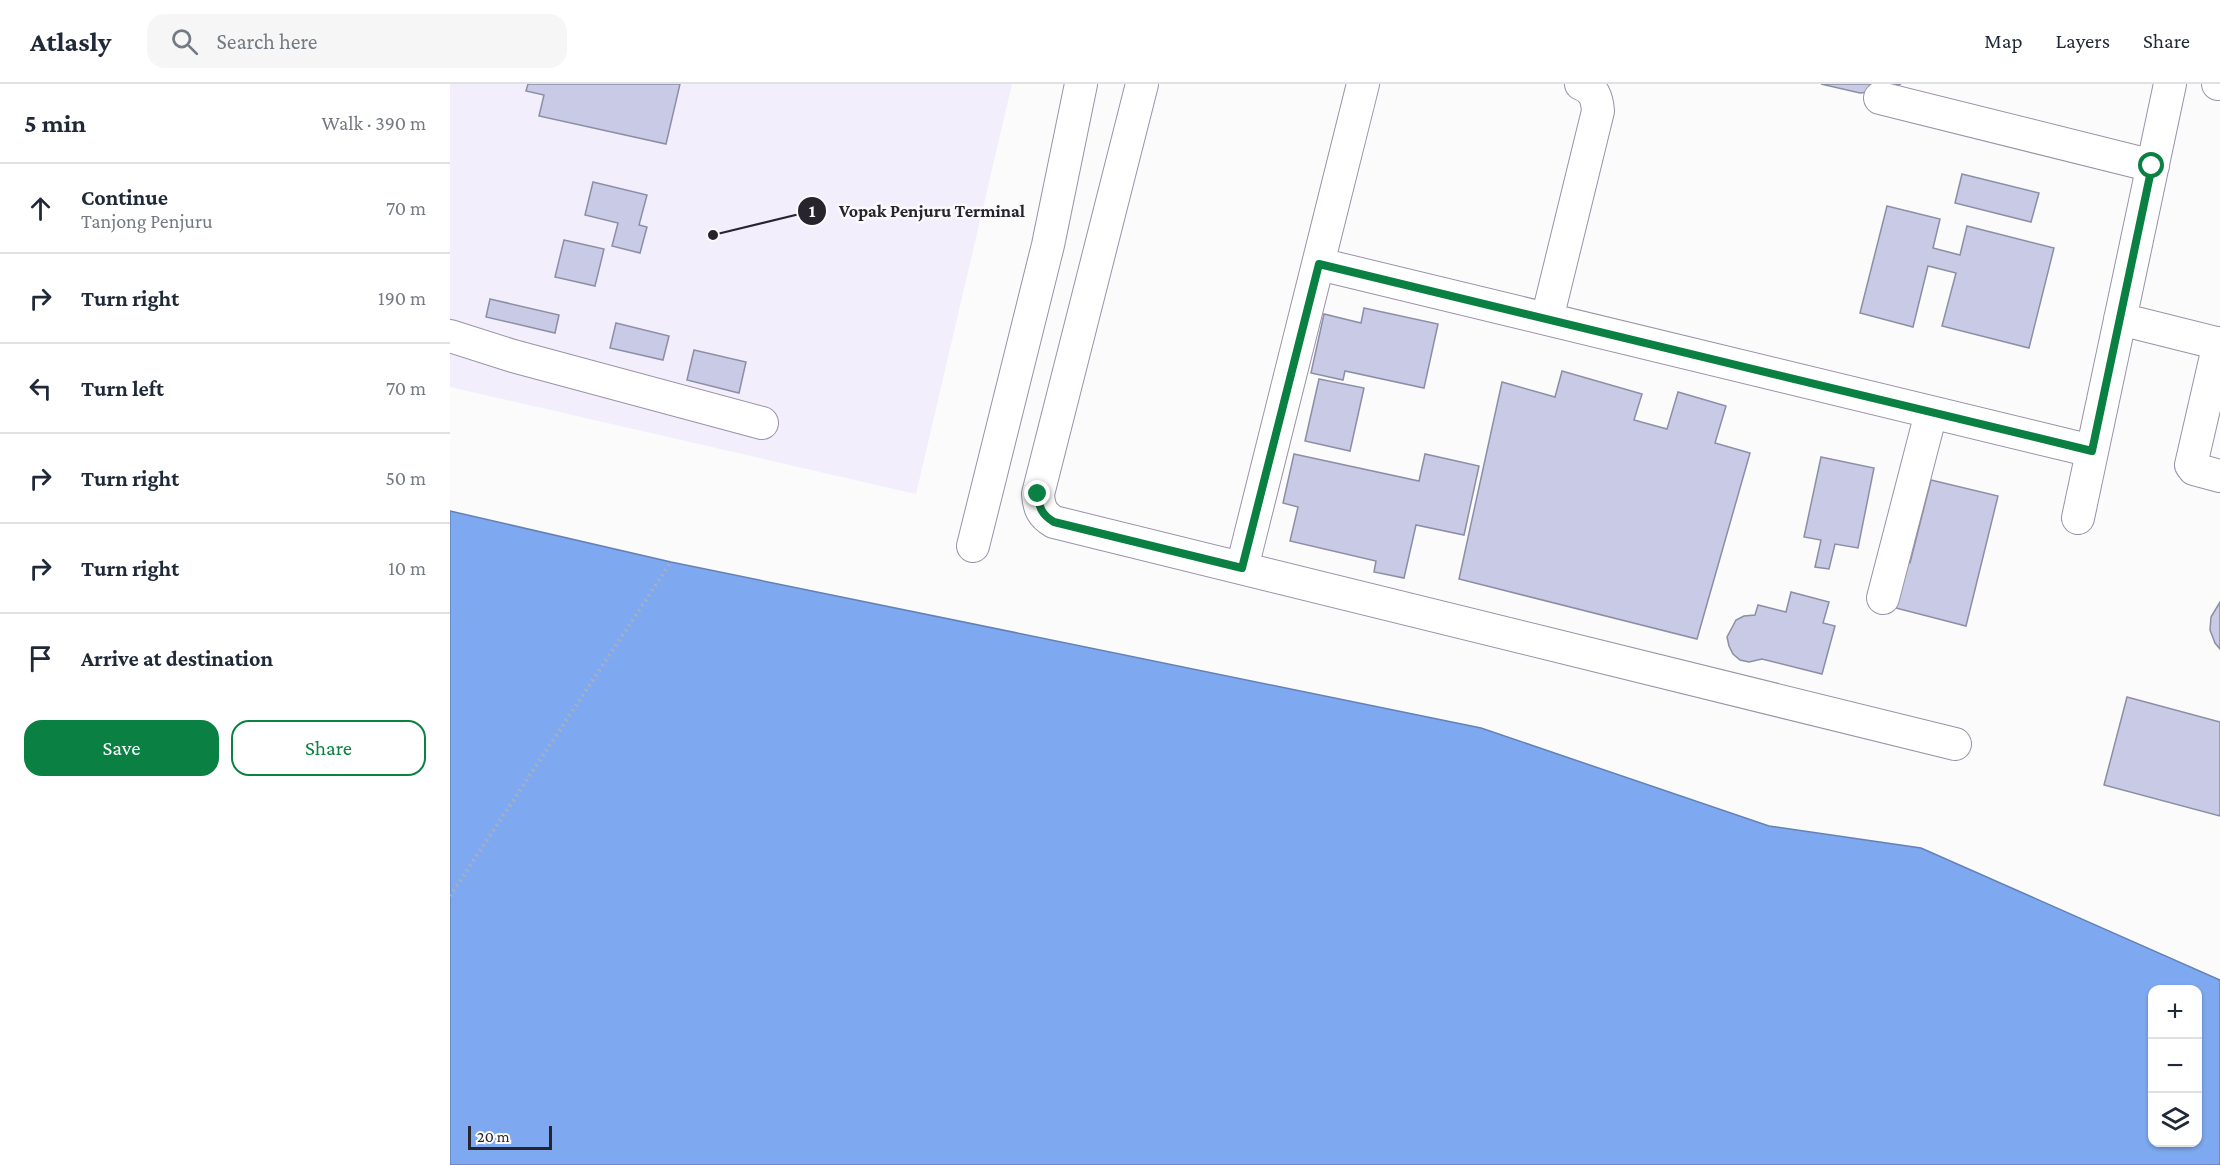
<!DOCTYPE html>
<meta charset="utf-8">
<style>
:root{--surface:#fff;--page:#f6f6f7;--text:#1f2937;--muted:#747a83;--line:#e0e1e3;--accent:#0b8043}
body{margin:0;font-family:"Crimson Pro",serif;background:var(--page);color:var(--text)}
.controls{position:absolute;right:18px;bottom:18px;display:grid;overflow:hidden;border-radius:12px;box-shadow:0 2px 4px #0004}
.controls button{width:54px;height:54px;display:grid;place-items:center;padding:0;border:0;border-bottom:2px solid var(--line);background:var(--surface);color:var(--text);font:30px sans-serif}
.scale{position:absolute;left:18px;bottom:15px;width:84px;box-sizing:border-box;padding-left:6px;border:3px solid #28242d;border-top:0;font-size:16px;line-height:21px;white-space:nowrap;color:#28242d;-webkit-text-stroke:4px #fbfbfb;paint-order:stroke}
.stop{position:absolute;width:18px;height:18px;margin:-14px;border:4px solid #0b8043;border-radius:50%;background:#fff}
.stop.end{background:#0b8043;border-color:#fff;box-shadow:0 2px 6px #0008}
.list{margin:0;padding:0;list-style:none}
h2{display:flex;justify-content:space-between;align-items:center;height:78px;margin:0;padding:0 24px;font-size:26px}
h2 small{font-size:20px;font-weight:400;color:var(--muted)}
.list li{display:grid;grid-template-columns:39px 1fr auto;gap:18px;align-items:center;box-sizing:border-box;height:90px;padding:0 24px;border-top:2px solid var(--line)}
.list b{display:block;font-size:22px;white-space:nowrap}
.list p{margin:0;font-size:20px;white-space:nowrap;color:var(--muted)}
.list em{font-size:20px;font-style:normal;color:var(--muted)}
.actions{display:flex;gap:12px;padding:18px 24px}
.actions a{flex:1;padding:14px 0;border:2px solid var(--accent);border-radius:18px;text-align:center;font-size:21px;color:var(--accent)}
.actions .main{background:var(--accent);color:#fff}
.icon{flex:none;width:33px;height:33px;fill:none;stroke:currentColor;stroke-width:2;stroke-linecap:round;stroke-linejoin:round}
.map{position:relative;flex:none;width:1770px;height:1081px;overflow:hidden}
header{display:flex;align-items:center;gap:36px;box-sizing:border-box;height:84px;padding:0 30px;background:var(--surface);border-bottom:2px solid var(--line)}
header strong{font-size:28px}
nav{display:flex;gap:33px;margin-inline-start:auto;font-size:21px}
.search{width:420px;height:54px;background:var(--page);display:flex;align-items:center;gap:15px;box-sizing:border-box;padding:0 21px;border-radius:18px;color:var(--muted);font-size:22px}
main{display:flex}
aside{flex:1;background:var(--surface)}
.map>svg:first-child{display:block}
.built{fill:#f3eefb}
.water{fill:#7ea9f0;stroke:#6481b6;stroke-width:1.5;fill-rule:evenodd}
.building{fill:#c9cbe6;stroke:#8c8ea7;stroke-width:1.5}
.lines{fill:none;stroke-linecap:round;stroke-linejoin:round}
.minor-casing{stroke:#9b91a9;stroke-width:34}
.path{stroke:#b1b0b3;stroke-width:4;stroke-dasharray:1.5 4.5;stroke-linecap:butt}
.minor{stroke:#fff;stroke-width:32}
.route{stroke:#0b8043;stroke-width:8}
.leader{fill:none;stroke:#28242d;stroke-width:2}
.callout-dot{fill:#28242d;stroke:#fbfbfb;stroke-width:2}
.mark-label{font-size:18px;text-anchor:middle;font-weight:bold;fill:#fff}
.callout-label{font-size:18px;text-anchor:middle;font-weight:bold;fill:#28242d;stroke:#fbfbfb;stroke-width:5;stroke-linejoin:round;paint-order:stroke}
</style>
<header>
<strong>Atlasly</strong>
<div class="search"><svg class="icon" aria-label="search" viewBox="0 0 24 24"><circle cx="10" cy="10" r="6"/><path d="M15 15l6 6"/></svg>Search here</div>
<nav><a>Map</a><a>Layers</a><a>Share</a></nav>
</header>
<main>
<aside>
<h2>5 min<small>Walk · 390 m</small></h2>
<ul class="list">
<li><svg class="icon" aria-label="ahead" viewBox="0 0 24 24"><path d="M12 20V5M6 11l6-6 6 6"/></svg><div><b>Continue</b><p>Tanjong Penjuru</p></div><em>70 m</em></li>
<li><svg class="icon" aria-label="right" viewBox="0 0 24 24"><path d="M7 20v-9h11M14 6l5 5-5 5"/></svg><div><b>Turn right</b></div><em>190 m</em></li>
<li><svg class="icon" aria-label="left" viewBox="0 0 24 24"><path d="M17 20v-9H6M10 6l-5 5 5 5"/></svg><div><b>Turn left</b></div><em>70 m</em></li>
<li><svg class="icon" aria-label="right" viewBox="0 0 24 24"><path d="M7 20v-9h11M14 6l5 5-5 5"/></svg><div><b>Turn right</b></div><em>50 m</em></li>
<li><svg class="icon" aria-label="right" viewBox="0 0 24 24"><path d="M7 20v-9h11M14 6l5 5-5 5"/></svg><div><b>Turn right</b></div><em>10 m</em></li>
<li><svg class="icon" aria-label="arrive" viewBox="0 0 24 24"><path d="M6 21V4h12l-3 4 3 4H6"/></svg><div><b>Arrive at destination</b></div></li>
</ul>
<div class="actions"><a class="main">Save</a><a>Share</a></div>
</aside>
<div class="map">
<svg width="1770" height="1081" viewBox="0 0 1770 1081">
<rect width="100%" height="100%" fill="#fbfbfb"/>
<path class="built" d="M0 0H562L466 410 0 303Z"/>
<path class="water" d="M0 427 221 478 1031 644 1319 742 1471 764 1770 896V1081H0ZM1702 906H1748V1058H1702Z"/>
<path class="building" d="M78 0H230L216 60 89 32 94 11 76 7Z
M1371 0H1451L1430 7 1410 9Z
M1512 90 1589 109 1581 138 1505 119Z
M143 98 197 111 189 141 197 143 190 169 162 162 168 139 135 131Z
M1437 122 1490 135 1483 164 1510 171 1517 142 1604 164 1579 264 1492 242 1506 189 1478 182 1463 243 1410 229Z
M114 156 154 165 145 202 105 193Z
M40 215 109 231 105 249 36 233Z
M914 224 988 240 974 304 895 287 893 296 861 289 874 230 911 239Z
M166 239 219 252 213 276 160 264Z
M244 266 296 278 289 309 237 296Z
M1112 287 1192 310 1184 336 1217 345 1228 308 1276 322 1265 359 1300 369 1247 555 1009 495 1052 298 1105 313Z
M869 295 914 304 900 367 855 357Z
M844 370 969 397 975 370 1029 382 1014 451 966 441 954 494 924 488 926 477 840 457 848 423 833 419Z
M1371 373 1424 384 1408 464 1385 460 1379 485 1365 483 1371 456 1354 453Z
M1481 396 1548 412 1516 542 1442 523 1454 478 1460 479Z
M1341 508 1379 518 1373 539 1385 542 1372 590 1312 575 1299 578 1290 576 1283 570 1279 562 1277 553 1286 536 1294 532 1305 531 1308 521 1336 528Z
M1770 518V565L1765 559 1760 546 1761 533Z
M1677 613 1770 638V732L1654 701Z"/>
<g class="lines">
<g class="minor-casing">
<path id="minor" d="M692 0 588 410C589 424 592 431 604 438L1505 660
M1768 0H1770
M1430 14 1703 82
M869 180 1642 367
M1097 235 1148 27C1147 14 1144 5 1131 0
M1670 235 1770 260
M0 252 63 272 312 339
M1769 259 1741 381 1744 385 1770 392
M1628 434 1720 0
M523 462 598 161 631 0
M792 484 913 0
M1433 514 1481 329"/>
</g>
<path class="path" d="M0 812 221 478"/>
<use href="#minor" class="minor"/>
</g>
<g class="lines">
<path class="route" d="M588 410C589 424 592 431 604 438L792 484 869 180 1642 367 1702 82"/>
</g>
<path class="leader" d="M263 151L362 127"/>
<g class="callout-dot">
<circle cx="263" cy="151" r="6"/>
<circle cx="362" cy="127" r="15"/>
</g>
<g class="mark-label">
<text x="362" y="133">1</text>
</g>
<g class="callout-label">
<text x="482" y="133">Vopak Penjuru Terminal</text>
</g>
</svg>
<div class="controls">
<button>+</button>
<button>−</button>
<button><svg class="icon" aria-label="layers" viewBox="0 0 24 24"><path d="M12 4l9 5-9 5-9-5zM3 14l9 5 9-5"/></svg></button>
</div>
<div class="scale">20 m</div>
<div class="stop" style="left:1702px;top:82px"></div>
<div class="stop end" style="left:588px;top:410px"></div>
</div>
</main>
